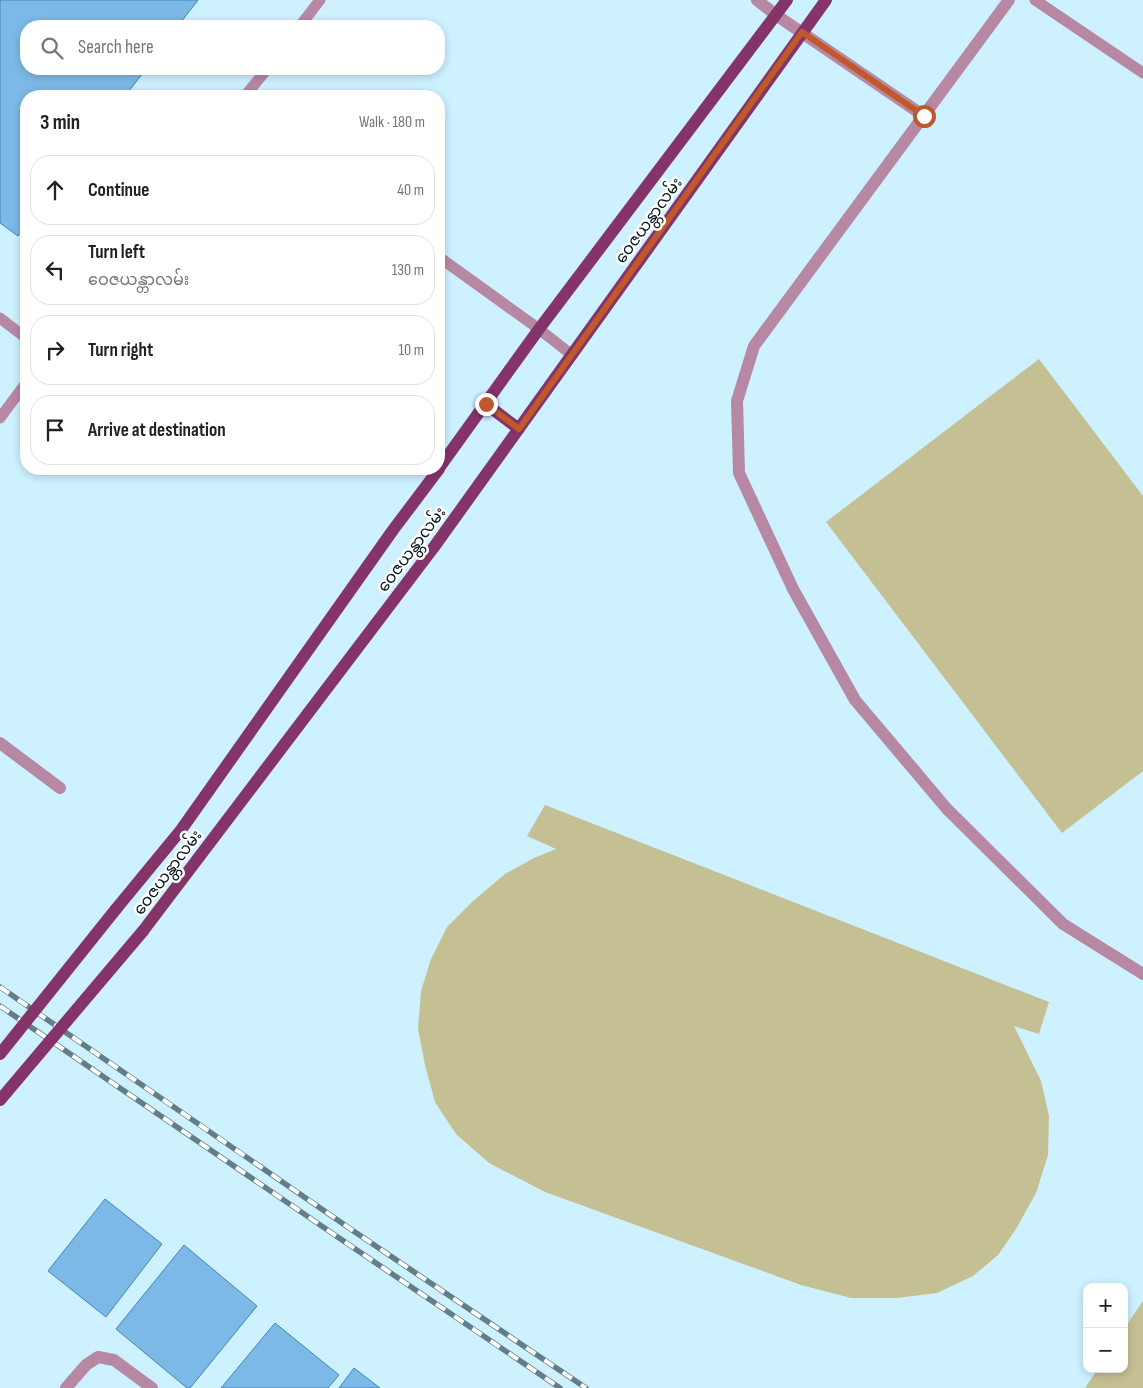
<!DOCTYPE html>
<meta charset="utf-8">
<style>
:root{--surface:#fff;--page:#f6f6f6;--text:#222;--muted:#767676;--line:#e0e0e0}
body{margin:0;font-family:"Sofia Sans Condensed","Noto Sans Myanmar",sans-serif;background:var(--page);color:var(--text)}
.controls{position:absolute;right:15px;bottom:15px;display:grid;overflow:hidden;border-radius:10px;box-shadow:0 2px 8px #0003}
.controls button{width:45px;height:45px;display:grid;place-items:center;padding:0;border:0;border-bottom:1px solid var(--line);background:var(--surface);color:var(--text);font:25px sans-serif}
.stop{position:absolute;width:15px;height:15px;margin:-11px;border:4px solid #bf592c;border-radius:50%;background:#fff}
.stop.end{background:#bf592c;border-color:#fff;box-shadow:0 1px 5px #0008}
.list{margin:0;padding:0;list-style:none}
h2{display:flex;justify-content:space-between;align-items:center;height:65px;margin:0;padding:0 20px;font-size:21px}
h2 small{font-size:16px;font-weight:400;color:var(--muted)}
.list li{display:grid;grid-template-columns:32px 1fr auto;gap:15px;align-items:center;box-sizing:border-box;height:70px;margin:0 10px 10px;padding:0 10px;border:1px solid var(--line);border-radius:20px}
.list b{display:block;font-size:19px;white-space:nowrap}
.list p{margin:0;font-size:16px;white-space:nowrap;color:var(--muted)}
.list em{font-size:16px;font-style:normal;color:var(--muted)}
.icon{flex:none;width:28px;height:28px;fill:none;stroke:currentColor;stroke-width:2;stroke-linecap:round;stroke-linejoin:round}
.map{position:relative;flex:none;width:1143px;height:1388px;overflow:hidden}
.search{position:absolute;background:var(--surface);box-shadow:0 2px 8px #0003;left:20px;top:20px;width:425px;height:55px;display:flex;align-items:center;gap:12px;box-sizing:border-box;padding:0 18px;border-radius:20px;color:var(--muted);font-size:19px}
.panel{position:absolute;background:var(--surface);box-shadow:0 2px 8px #0003;left:20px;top:90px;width:425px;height:385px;border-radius:20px}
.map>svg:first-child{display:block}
.green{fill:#c5c093}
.building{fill:#7cb9e7;stroke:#3e85b7}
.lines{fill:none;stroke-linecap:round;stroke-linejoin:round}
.lane{stroke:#b788a4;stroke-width:11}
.street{stroke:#b788a4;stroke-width:12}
.primary{stroke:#85346a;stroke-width:12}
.rail-casing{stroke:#637e88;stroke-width:5.5}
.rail{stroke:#fff;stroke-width:4;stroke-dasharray:11;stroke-linecap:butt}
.primary-bridge{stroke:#85346a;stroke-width:12}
.route{stroke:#bf592c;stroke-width:6}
.labels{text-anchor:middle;stroke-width:5;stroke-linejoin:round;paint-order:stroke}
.street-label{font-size:16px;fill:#001219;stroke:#fff}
</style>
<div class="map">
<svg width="1143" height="1388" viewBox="0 0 1143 1388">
<rect width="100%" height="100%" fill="#cdf1ff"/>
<path class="green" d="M1039 359 1143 496V771L1062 833 826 522Z
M545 805 1049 1002 1039 1034 1014 1026 1041 1081 1049 1116 1048 1155 1036 1193 1016 1229 998 1255 973 1276 937 1293 897 1298H851L801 1285 545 1192 489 1163 456 1134 435 1102 425 1065 418 1029 421 991 431 959 447 927 473 901 505 874 534 858 556 849 527 836Z
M1143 1301V1388H1085L1098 1369H1124V1329Z"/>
<path class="building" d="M0 0H198L178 26H26V69H146L125 96H26V226L18 236 0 223Z
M105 1199 162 1244 106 1317 48 1271Z
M184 1245 257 1306 190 1388H187L116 1329Z
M275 1323 339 1375 328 1388H221Z
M354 1368 380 1388H339Z"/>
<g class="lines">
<path class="lane" d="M1035 0 1143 73
M300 26 320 0
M245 96 267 69
M439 257 539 329 572 355
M0 318 26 338
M0 418 26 383"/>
<path class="street" d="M757 0 776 15 924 116
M1009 0 754 346 737 401 739 473 793 589 855 700 947 809 1063 924 1143 974
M0 743 60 788
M66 1388 86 1365 98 1357 114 1360 152 1388"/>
<path class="primary" d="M486 404 519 429
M439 468 539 329 787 0
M116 909 181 830 393 530 439 469
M143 931 434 547 826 0"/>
<g class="rail-casing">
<path id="rail" d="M0 987 352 1230 586 1388
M0 1006 348 1244 560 1388"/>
</g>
<use href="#rail" class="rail"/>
<path class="primary-bridge" d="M0 1054 116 909
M0 1100 143 931"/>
</g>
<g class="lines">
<path class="route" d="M486 404 519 429 802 32 924 116"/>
</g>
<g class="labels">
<g class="street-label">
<text transform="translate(648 220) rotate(-54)" y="6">ဝေဇယန္တာလမ်း</text>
<text transform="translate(411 549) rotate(-53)" y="6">ဝေဇယန္တာလမ်း</text>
<text transform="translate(167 872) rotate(-53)" y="6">ဝေဇယန္တာလမ်း</text>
</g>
</g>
</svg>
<div class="controls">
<button>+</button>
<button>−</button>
</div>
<div class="stop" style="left:924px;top:116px"></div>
<div class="stop end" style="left:486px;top:404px"></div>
<div class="search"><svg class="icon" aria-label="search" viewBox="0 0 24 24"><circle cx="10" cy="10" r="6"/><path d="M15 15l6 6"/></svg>Search here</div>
<section class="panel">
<h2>3 min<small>Walk · 180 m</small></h2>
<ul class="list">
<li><svg class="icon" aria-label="ahead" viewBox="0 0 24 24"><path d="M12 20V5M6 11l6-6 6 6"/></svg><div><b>Continue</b></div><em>40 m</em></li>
<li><svg class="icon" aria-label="left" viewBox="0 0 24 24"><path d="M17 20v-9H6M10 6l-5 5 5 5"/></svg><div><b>Turn left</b><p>ဝေဇယန္တာလမ်း</p></div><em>130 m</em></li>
<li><svg class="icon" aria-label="right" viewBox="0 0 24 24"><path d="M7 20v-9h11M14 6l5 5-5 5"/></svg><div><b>Turn right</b></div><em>10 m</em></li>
<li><svg class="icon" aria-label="arrive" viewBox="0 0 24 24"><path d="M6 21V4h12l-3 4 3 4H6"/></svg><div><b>Arrive at destination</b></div></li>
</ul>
</section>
</div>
